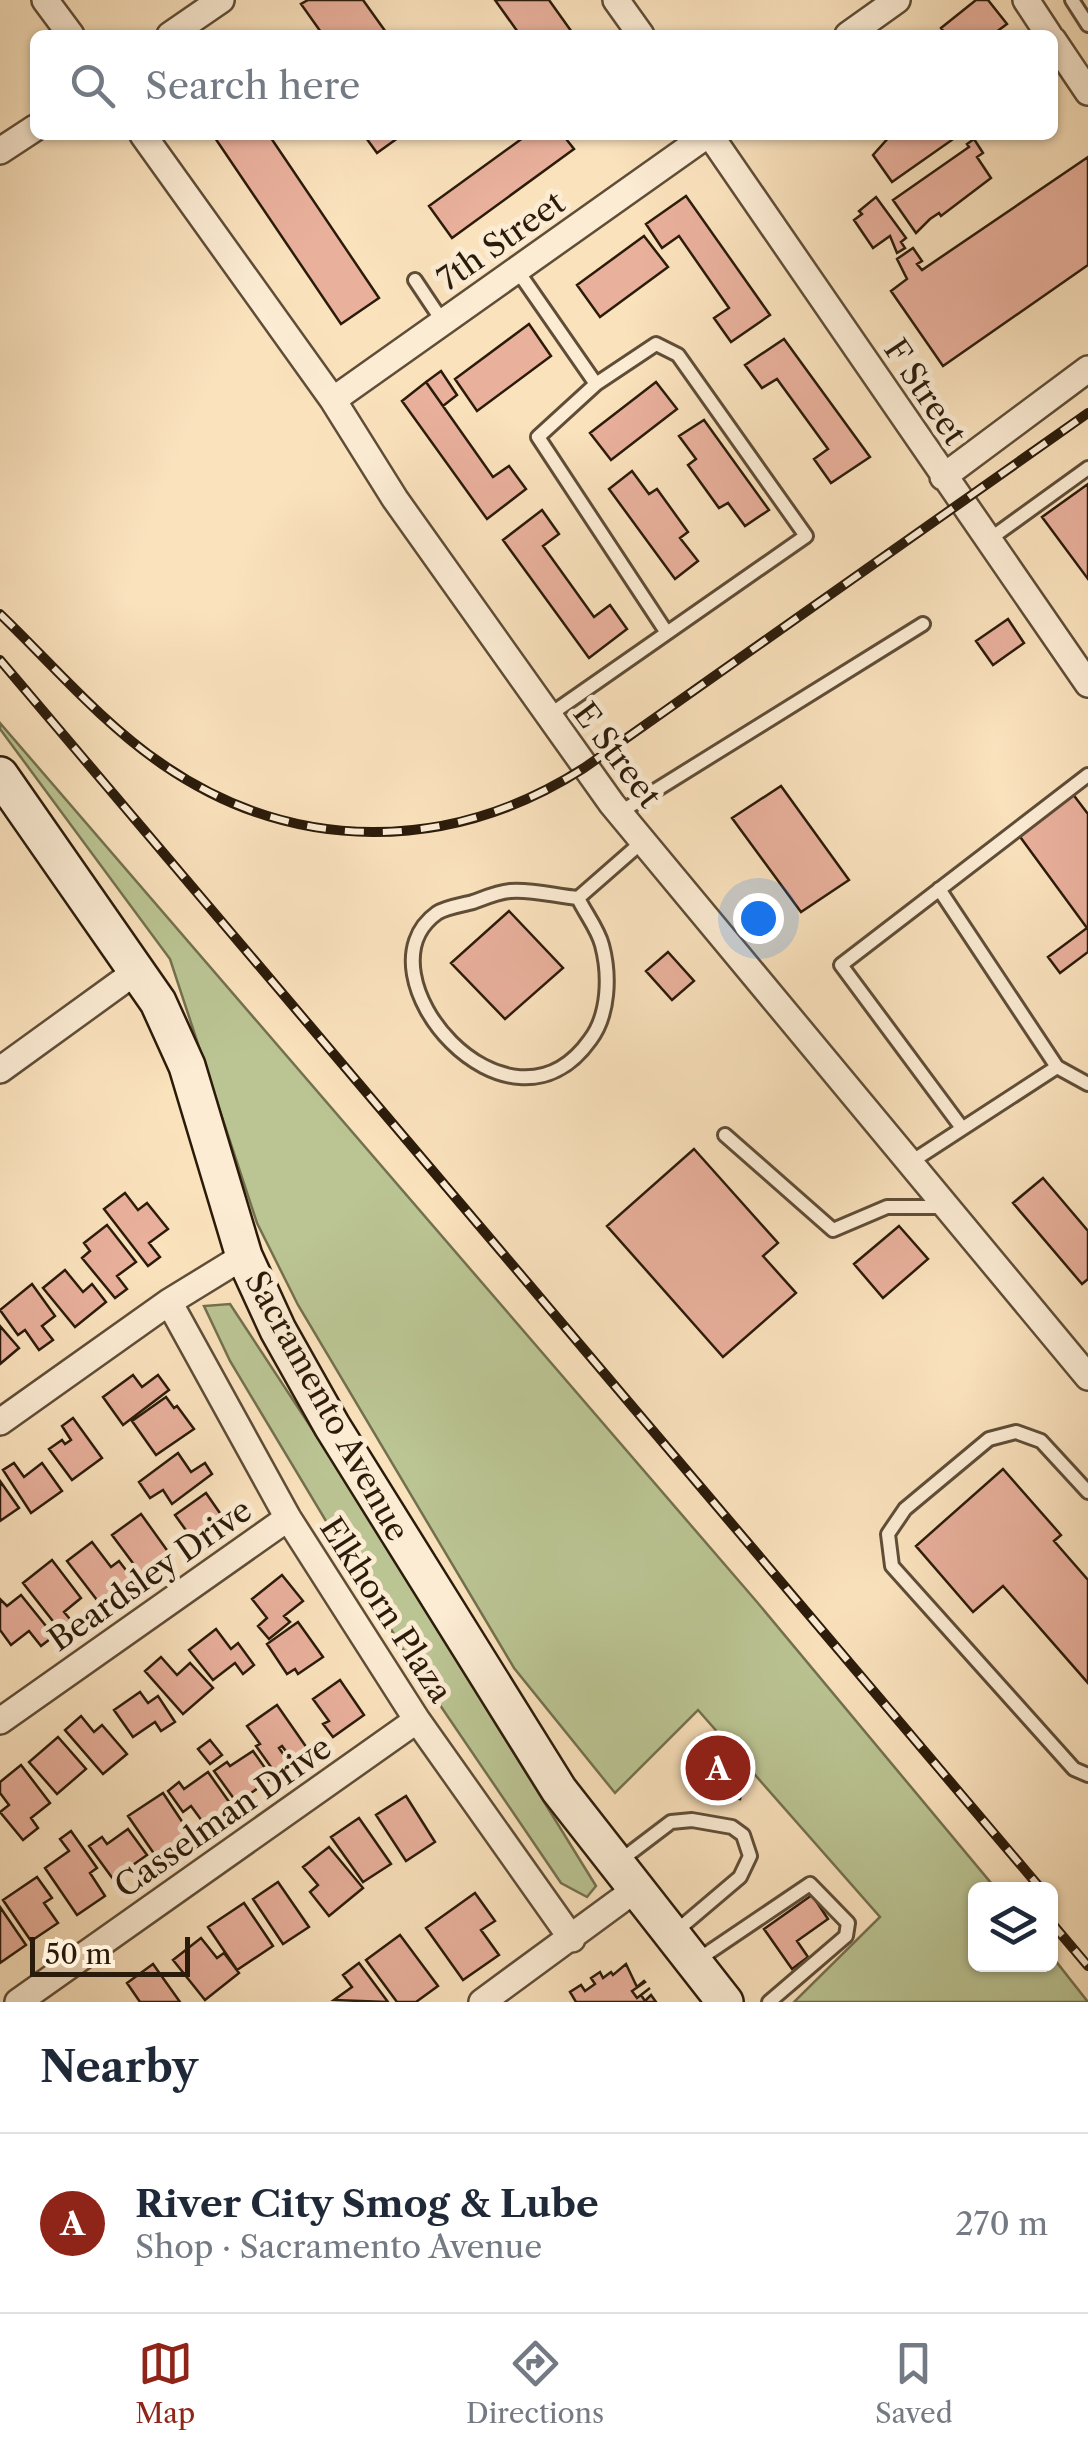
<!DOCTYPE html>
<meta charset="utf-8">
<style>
:root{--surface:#fff;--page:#f6f6f7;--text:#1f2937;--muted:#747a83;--line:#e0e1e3;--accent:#8f2418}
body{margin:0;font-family:"Libre Caslon Text",serif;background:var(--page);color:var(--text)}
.controls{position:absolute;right:30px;bottom:30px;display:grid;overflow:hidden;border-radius:15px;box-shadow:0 2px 8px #0004}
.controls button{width:90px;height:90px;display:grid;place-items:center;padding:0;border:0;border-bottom:2px solid var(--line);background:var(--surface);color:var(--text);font:50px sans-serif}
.scale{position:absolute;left:30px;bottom:25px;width:160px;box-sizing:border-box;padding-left:10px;border:5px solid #2b1b0a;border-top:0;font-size:28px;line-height:35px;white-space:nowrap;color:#2b1b0a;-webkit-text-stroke:8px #fcecd4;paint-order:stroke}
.you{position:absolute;left:758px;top:918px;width:35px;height:35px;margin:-25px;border:8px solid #fff;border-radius:50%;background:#1a73e8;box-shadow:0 0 0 15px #1a73e833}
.badge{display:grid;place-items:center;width:65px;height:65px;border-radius:50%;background:var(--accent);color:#fff;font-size:32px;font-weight:700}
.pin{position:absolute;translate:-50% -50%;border:5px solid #fff;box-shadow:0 2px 10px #0006}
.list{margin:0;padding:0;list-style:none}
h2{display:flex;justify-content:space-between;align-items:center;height:130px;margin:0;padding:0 40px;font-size:42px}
h2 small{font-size:32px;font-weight:400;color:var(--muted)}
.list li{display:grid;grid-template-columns:65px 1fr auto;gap:30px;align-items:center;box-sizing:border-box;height:180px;padding:0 40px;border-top:2px solid var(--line)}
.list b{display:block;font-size:38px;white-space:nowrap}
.list p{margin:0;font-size:32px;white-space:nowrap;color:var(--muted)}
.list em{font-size:32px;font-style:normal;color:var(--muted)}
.icon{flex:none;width:55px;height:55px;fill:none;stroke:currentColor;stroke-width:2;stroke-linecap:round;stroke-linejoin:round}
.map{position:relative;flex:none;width:1088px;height:2002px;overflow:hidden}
.search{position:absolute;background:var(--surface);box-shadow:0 2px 8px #0004;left:30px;right:30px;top:30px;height:110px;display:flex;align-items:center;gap:25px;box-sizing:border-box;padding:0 35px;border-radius:15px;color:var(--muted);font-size:38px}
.sheet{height:310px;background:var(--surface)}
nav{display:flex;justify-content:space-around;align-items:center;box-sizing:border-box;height:140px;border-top:2px solid var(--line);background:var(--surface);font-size:28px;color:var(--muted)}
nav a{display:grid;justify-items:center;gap:5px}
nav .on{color:var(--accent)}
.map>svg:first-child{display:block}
.green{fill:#bbc493;stroke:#73704e;stroke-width:2.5}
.building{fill:#e9b09c;stroke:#2b1b0a;stroke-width:2.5}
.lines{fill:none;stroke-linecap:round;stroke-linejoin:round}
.lane-casing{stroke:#5f4d37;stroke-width:18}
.street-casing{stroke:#5f4d37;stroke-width:30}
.secondary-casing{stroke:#2b1b0a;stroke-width:40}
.lane{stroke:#fcecd4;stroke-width:12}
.street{stroke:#fcecd4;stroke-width:25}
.secondary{stroke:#fcecd4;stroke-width:35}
.rail-casing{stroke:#2b1b0a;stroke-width:10}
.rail{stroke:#fcecd4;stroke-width:6;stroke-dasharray:19;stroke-linecap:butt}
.labels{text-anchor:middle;stroke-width:10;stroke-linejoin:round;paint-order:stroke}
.street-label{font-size:32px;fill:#2b1b0a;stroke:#fcecd4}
</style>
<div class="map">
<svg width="1088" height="2002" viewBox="0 0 1088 2002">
<rect width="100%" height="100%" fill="#fae2bd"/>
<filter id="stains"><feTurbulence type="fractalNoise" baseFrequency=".002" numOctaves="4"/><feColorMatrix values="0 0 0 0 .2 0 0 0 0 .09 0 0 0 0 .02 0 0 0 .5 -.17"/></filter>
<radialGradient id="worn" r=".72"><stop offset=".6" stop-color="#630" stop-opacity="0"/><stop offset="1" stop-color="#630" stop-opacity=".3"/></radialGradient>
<path class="green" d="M0 723 757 1602 996 1889 976 1890V1964H1050L1051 1955 1088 2002H794L880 1917 698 1710 615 1793 514 1668 298 1305 257 1223 170 959 0 729Z
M230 1304 339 1470 596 1886 587 1897 561 1883 410 1661 230 1361 204 1306Z"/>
<path class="building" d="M308 0H363L388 35H323L301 4Z
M495 0H549L574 35H520Z
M976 0H988L1007 24 992 35H946L941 28Z
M213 135H269L379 298 341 324Z
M364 135H402L377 153Z
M527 135H563L574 149 452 238 429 206Z
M891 135 899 137 959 135 892 182 873 155Z
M974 139 983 153 977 157 991 178 941 216 939 213 930 219 916 233 893 200 969 147 967 144Z
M1088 157V265L943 366 891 291 907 279 897 259 913 248 922 261 917 264 922 270Z
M686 196 770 315 731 342 714 318 729 308 679 236 662 248 646 224Z
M876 197 906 238 901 242 905 248 897 253 890 236 873 248 854 220 862 214 859 211Z
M644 236 668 267 600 317 577 285Z
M529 324 551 356 477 411 455 379Z
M784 339 870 457 831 483 814 459 828 449 777 379 762 388 745 365Z
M441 371 457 395 443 406 426 382Z
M426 382 493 477 509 466 526 489 487 519 402 401Z
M656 382 677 409 611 460 590 433Z
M704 420 769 510 745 526 728 503 719 508 688 465 696 459 679 436Z
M632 471 649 494 657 489 688 532 680 538 698 561 675 579 609 489Z
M1088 484V579L1042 517Z
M542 510 559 534 543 546 594 617 610 605 627 629 589 658 503 540Z
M1008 619 1024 643 993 665 976 641Z
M781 786 849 880 801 912 732 818Z
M1072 793 1088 814V952L1060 973 1048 957 1087 928 1018 834Z
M509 911 563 968 505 1019 451 963Z
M668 952 694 981 672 1000 646 971Z
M694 1149 778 1243 763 1256 796 1293 723 1357 607 1226Z
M1043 1178 1088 1231V1279L1082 1284 1013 1203Z
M125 1193 138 1210 147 1203 168 1229 149 1243 160 1257 148 1266 104 1209Z
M107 1225 136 1262 117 1276 127 1289 115 1298 82 1258 90 1251 84 1243Z
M899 1226 928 1259 883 1298 854 1264Z
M65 1270 83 1292 92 1284 106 1302 75 1327 43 1288Z
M32 1284 55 1316 42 1326 53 1340 39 1350 25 1330 18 1335 0 1310Z
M0 1326 19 1348 0 1364Z
M133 1375 142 1387 158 1375 169 1390 123 1425 103 1397Z
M166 1397 174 1408 177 1406 194 1429 156 1455 132 1421Z
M73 1418 102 1458 72 1480 49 1449 62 1440 65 1444 71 1440 62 1426Z
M178 1453 191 1472 205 1463 212 1474 172 1504 163 1490 150 1498 139 1482Z
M14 1463 24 1477 42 1463 62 1491 31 1513 3 1470Z
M1003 1469 1061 1535 1054 1541 1088 1580V1683L1003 1586 973 1612 916 1546Z
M0 1481 19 1508 0 1521Z
M206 1493 224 1519 193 1540 175 1515Z
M141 1514 169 1553 141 1574 112 1535Z
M92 1542 111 1567 119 1561 132 1578 100 1604 67 1561Z
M52 1560 81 1598 64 1612 75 1625 63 1634 23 1583Z
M282 1575 303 1601 284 1616 290 1622 269 1639 258 1626 267 1618 252 1599Z
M21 1595 54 1636 41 1646 29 1631 11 1645 0 1630V1599L7 1606Z
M298 1622 323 1657 298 1674 295 1669 287 1674 267 1644Z
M216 1629 231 1649 238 1643 254 1665 243 1674 235 1663 213 1680 189 1650Z
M161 1657 177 1675 190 1663 213 1688 183 1714 145 1671Z
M340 1680 364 1715 333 1737 323 1724 329 1721 313 1699Z
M140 1692 148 1703 158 1696 175 1722 161 1731 155 1722 133 1737 114 1710Z
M277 1705 309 1751 294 1762 282 1746 279 1748 290 1764 276 1774 256 1746 260 1744 247 1726Z
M81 1716 94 1732 102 1725 127 1754 103 1774 65 1730Z
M58 1737 86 1769 57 1794 29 1762Z
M210 1740 222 1755 210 1764 198 1749Z
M253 1751 272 1778 237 1803 214 1771 227 1762 230 1766Z
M707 1764 745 1771 740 1799 702 1793Z
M21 1765 50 1803 31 1818 38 1828 23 1840 0 1812 9 1805 0 1793V1782Z
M208 1772 232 1806 205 1825 191 1806 183 1812 168 1791 179 1782 184 1789Z
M163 1793 191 1835 157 1858 128 1816Z
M406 1796 435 1842 406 1861 376 1815Z
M359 1818 391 1864 363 1882 331 1837Z
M128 1829 147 1855 113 1879 89 1846 102 1837 107 1844Z
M71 1831 97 1868 90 1873 105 1896 77 1915 45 1868 69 1851 60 1839Z
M329 1847 363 1888 329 1916 310 1892 318 1885 303 1867Z
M37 1877 52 1898 44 1903 58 1923 31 1941 3 1900Z
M278 1882 309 1927 283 1944 253 1899Z
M475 1893 495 1921 481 1930 499 1955 463 1980 426 1928Z
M812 1895 828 1919 797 1941 808 1957 792 1969 764 1929Z
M244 1903 273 1946 237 1970 208 1927Z
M0 1907 26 1945 0 1963Z
M400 1935 438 1986 416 2002H397L366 1960Z
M201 1938 217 1958 224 1953 239 1973 205 2000 173 1960Z
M359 1963 388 2002 334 2000 352 1987 343 1975Z
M153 1964 180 2002H140L127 1983Z
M626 1964 637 1987 644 1981 645 1982 632 1991 637 1998 650 1988 641 1995 645 2001 651 1995 656 2002H576L570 1992 581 1985 585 1991 595 1984 591 1978 600 1972 603 1978 611 1972 613 1975Z"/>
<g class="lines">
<g class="lane-casing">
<path id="lane" d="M1072 0 1088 25
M517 270 596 384 656 344 678 355 806 536 548 716
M415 280 443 322
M596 384 538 437 667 633
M987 541 1088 468
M619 813 923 624
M939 889 1057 1067
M578 898C585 913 598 929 602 945 610 975 609 1015 590 1040 508 1155 353 973 437 913 446 907 462 905 473 902 484 898 498 892 510 891 531 889 556 896 578 898L642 842
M962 1128 841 965 1088 775
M725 1135 833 1230 887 1207H945
M911 1162 1057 1067 1088 1084
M1088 1492 1041 1441 1016 1432 989 1439 905 1509 888 1534 892 1566 1074 1769 1088 1775
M617 1863 671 1822 692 1820 732 1827 743 1835 750 1856 740 1877 674 1933
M696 1961 810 1884 848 1923 846 1936 769 2002"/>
</g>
<g class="street-casing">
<path id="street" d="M45 0 71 35
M616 0 641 35
M1026 0 1049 35
M170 35 221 0
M848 35 897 0
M1053 40 1088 92
M143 135 333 400 395 499 612 804 1088 1377
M710 135 1088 684
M0 151 35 128
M333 400 707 135
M943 477 1088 369
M0 1070 138 970
M169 1302 288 1518 417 1720 572 1939
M0 1422 169 1302 244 1256
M0 1721 288 1518
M18 2002 417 1720
M482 2002 636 1889"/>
</g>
<g class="secondary-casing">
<path id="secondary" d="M0 775 158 1002 187 1066 244 1256 278 1330 332 1426 559 1790 725 2002"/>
</g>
<use href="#lane" class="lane"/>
<use href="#street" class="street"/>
<use href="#secondary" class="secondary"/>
<g class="rail-casing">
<path id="rail" d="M0 614C52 664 102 723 162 764 294 855 451 853 584 768L1088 413
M0 660 1042 1890
M1050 1921 1088 1966"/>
</g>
<use href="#rail" class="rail"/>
</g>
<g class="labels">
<g class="street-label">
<text transform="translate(501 241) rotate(-35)" y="11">7th Street</text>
<text transform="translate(925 392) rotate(56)" y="11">F Street</text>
<text transform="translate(617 755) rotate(53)" y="11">E Street</text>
<text transform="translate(327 1406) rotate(61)" y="11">Sacramento Avenue</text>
<text transform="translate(150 1575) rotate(-35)" y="11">Beardsley Drive</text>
<text transform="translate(386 1610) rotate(57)" y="11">Elkhorn Plaza</text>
<text transform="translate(223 1817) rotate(-35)" y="11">Casselman Drive</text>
</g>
</g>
<rect width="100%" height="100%" filter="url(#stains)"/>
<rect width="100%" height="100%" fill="url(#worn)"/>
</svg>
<div class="controls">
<button><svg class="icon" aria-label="layers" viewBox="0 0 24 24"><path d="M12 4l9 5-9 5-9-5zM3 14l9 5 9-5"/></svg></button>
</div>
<div class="scale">50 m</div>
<div class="you"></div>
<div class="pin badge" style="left:718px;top:1768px">A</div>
<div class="search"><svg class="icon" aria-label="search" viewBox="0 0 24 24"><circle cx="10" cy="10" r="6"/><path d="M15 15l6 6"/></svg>Search here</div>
</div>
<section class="sheet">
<h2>Nearby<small></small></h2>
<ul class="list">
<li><span class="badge">A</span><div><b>River City Smog &amp; Lube</b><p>Shop · Sacramento Avenue</p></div><em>270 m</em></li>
</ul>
</section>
<nav>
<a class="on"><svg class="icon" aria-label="map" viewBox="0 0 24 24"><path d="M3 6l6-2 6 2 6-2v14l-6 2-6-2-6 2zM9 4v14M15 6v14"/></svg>Map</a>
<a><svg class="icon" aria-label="directions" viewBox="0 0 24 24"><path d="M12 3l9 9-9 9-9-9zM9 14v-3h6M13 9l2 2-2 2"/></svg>Directions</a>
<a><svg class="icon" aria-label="saved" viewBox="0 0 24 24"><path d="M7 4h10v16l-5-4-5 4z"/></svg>Saved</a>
</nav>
